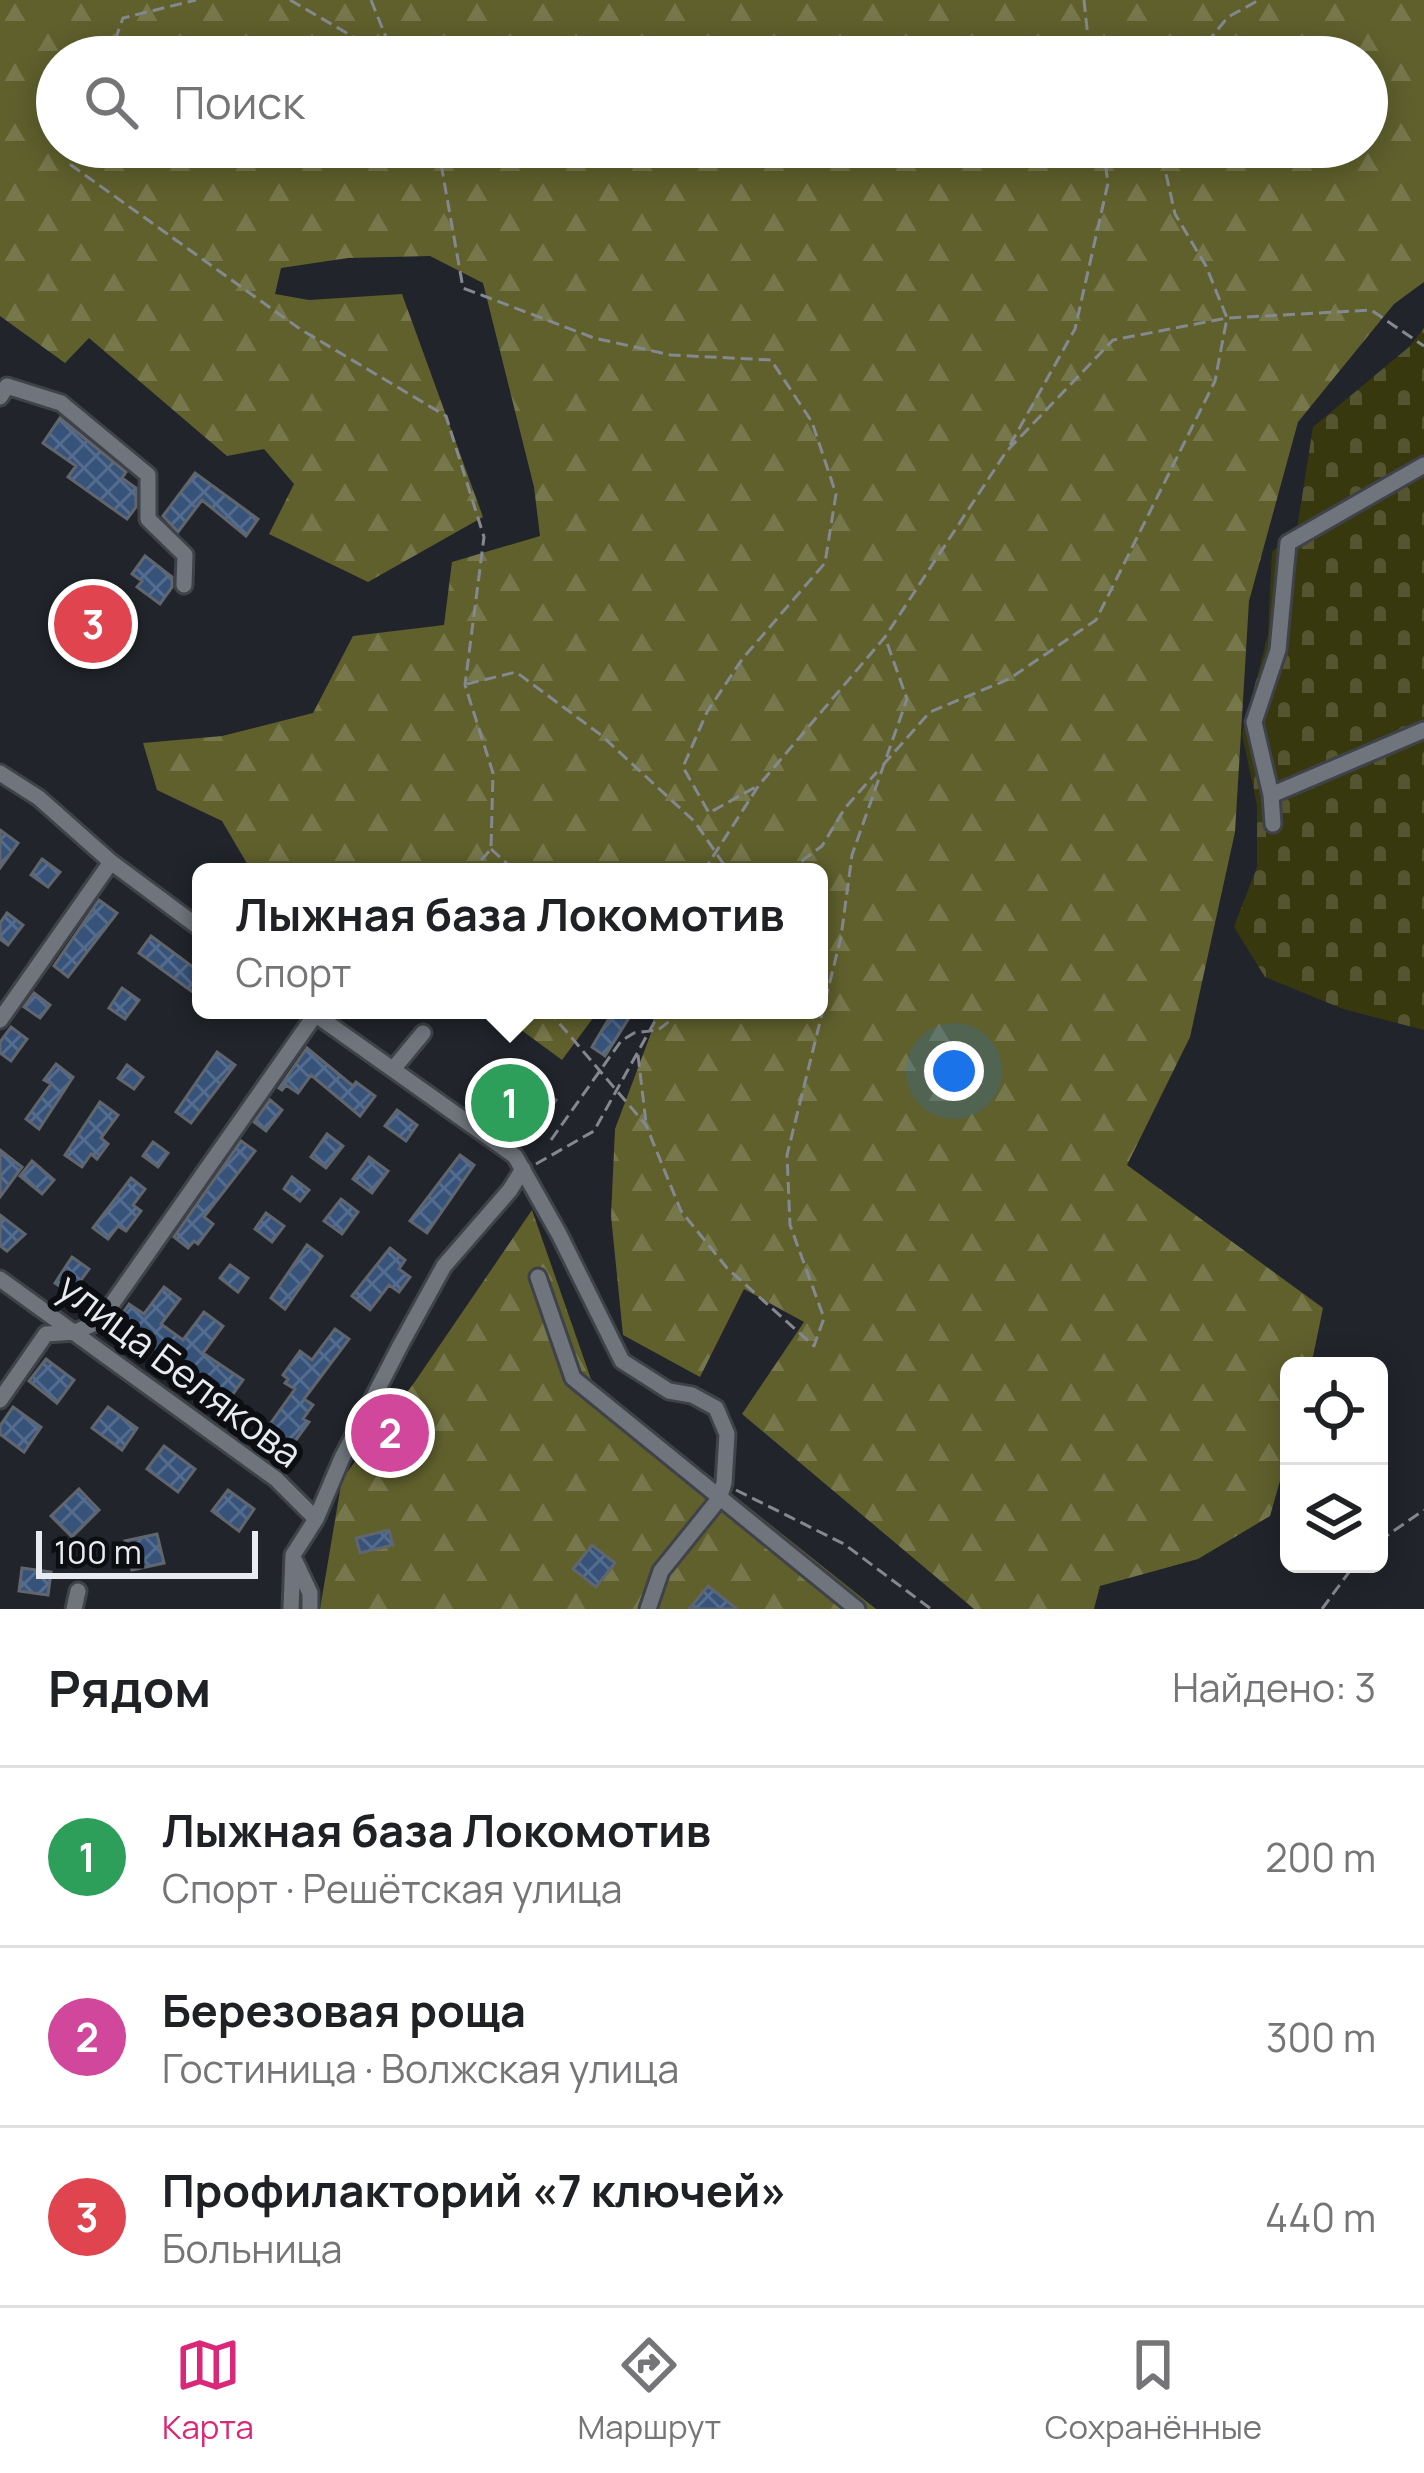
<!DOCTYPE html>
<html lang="ru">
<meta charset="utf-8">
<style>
:root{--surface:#fff;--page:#f6f6f6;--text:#202124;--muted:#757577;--line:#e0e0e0;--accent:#db2777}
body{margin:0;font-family:Manrope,sans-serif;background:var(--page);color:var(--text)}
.controls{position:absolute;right:36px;bottom:36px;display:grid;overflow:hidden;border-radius:18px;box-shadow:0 6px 30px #0003}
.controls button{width:108px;height:108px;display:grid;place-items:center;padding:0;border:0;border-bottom:3px solid var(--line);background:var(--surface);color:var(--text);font:60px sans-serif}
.scale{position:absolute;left:36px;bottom:30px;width:222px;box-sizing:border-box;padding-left:12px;border:6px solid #e8ebf0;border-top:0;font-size:33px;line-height:42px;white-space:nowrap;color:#e8ebf0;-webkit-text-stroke:9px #0c0e11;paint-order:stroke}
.you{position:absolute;left:954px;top:1071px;width:42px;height:42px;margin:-30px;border:9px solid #fff;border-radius:50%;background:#1a73e8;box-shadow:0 0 0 18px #1a73e833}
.badge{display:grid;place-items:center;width:78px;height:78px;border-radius:50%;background:var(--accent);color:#fff;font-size:39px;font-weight:700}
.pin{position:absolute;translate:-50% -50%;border:6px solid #fff;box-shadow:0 3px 12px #0006}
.popup{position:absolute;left:192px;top:863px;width:636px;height:156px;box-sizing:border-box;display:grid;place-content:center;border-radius:18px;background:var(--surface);filter:drop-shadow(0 3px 9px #0005);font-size:39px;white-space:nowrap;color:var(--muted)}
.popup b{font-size:45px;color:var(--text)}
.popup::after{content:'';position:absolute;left:50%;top:100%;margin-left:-24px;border:24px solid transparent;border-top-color:var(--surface)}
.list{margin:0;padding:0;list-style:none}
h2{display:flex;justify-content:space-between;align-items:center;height:156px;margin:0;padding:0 48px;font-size:51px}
h2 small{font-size:39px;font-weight:400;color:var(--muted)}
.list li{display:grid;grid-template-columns:78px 1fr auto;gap:36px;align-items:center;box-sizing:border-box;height:180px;padding:0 48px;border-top:3px solid var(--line)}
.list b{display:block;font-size:45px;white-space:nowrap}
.list p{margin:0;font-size:39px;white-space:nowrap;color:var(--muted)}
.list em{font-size:39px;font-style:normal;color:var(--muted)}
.icon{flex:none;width:66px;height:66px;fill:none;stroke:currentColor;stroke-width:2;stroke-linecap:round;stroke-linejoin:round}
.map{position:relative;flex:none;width:1424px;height:1609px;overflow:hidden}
.search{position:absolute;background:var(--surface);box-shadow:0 6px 30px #0003;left:36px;right:36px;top:36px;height:132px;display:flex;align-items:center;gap:30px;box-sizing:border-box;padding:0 42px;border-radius:66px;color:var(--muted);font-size:45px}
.sheet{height:696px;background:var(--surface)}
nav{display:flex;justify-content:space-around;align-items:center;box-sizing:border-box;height:168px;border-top:3px solid var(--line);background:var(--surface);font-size:33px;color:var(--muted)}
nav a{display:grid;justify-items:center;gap:6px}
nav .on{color:var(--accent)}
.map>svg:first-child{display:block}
.forest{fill:url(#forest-firs);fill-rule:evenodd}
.cemetery{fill:url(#cemetery-stones)}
.building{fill:url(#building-cross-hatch);stroke:#61666e;stroke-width:3}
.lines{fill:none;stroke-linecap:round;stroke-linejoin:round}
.minor-casing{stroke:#3f4349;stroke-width:21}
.path{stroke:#85888e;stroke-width:3;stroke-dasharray:12 6;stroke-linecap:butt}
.minor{stroke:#70757d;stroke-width:15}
.labels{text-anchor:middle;stroke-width:12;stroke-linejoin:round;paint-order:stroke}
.street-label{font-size:39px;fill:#e8ebf0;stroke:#0c0e11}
</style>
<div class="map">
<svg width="1424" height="1609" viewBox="0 0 1424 1609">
<defs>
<pattern id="forest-firs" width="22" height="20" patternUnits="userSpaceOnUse" patternTransform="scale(3)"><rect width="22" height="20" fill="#5f602c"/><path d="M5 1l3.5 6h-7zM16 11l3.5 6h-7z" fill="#76774b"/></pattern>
<pattern id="cemetery-stones" width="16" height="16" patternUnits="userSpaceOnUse" patternTransform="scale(3)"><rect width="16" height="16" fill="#38380e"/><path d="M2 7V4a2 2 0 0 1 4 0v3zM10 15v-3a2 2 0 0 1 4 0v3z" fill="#555531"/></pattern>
<pattern id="building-cross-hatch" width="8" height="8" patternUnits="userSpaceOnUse" patternTransform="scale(3)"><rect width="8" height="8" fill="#37537a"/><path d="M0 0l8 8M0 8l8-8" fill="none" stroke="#546c8d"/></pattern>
</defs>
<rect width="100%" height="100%" fill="#21252b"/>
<path class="forest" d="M0 0H1424V282L1394 304 1298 422 1249 601 1235 832 1190 1037 1127 1165 1323 1308 1311 1366H1289V1449L1270 1516 1198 1559 1100 1586 1094 1609H974L742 1414 804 1322 744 1289 700 1377 623 1335 611 1216 615 1129 653 1028V1010H819V872H252L222 821 157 790 143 743 222 736 313 713 353 636 444 625 452 562 540 536 534 487 483 283 430 256 348 258 281 268 275 294 309 300 402 294 483 517 368 582 269 534 294 484 264 449 227 456 89 338 65 363 0 316ZM57 57H1367V147H57Z
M494 1010H599L562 1060Z
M532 1210 592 1382 876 1609H320L342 1479 414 1383Z"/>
<path class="cemetery" d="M1424 328V1030L1343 1009 1265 977 1234 927 1257 867V805L1242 734 1268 635 1272 552 1297 529 1313 427 1409 347Z"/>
<path class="building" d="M60 418 126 472 122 478 136 488V507L127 519 68 477 76 466 43 443Z
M195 473 258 519 246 536 202 500 178 532 163 516Z
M145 556 172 577V587L160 604 137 587 142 581 132 574Z
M0 830 18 843 0 868Z
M42 859 60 872 48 887 31 875Z
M99 900 117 913 68 977 54 966Z
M7 913 23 925 8 945 0 939V923Z
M151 936 201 973V998L139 953Z
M122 988 139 1000 125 1019 109 1008Z
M34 993 50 1005 40 1018 24 1007Z
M614 1010H634L605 1056 592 1047Z
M11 1027 27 1039 11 1061 0 1053V1042Z
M307 1048 353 1086 356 1082 375 1096 360 1116 311 1075 298 1093 286 1085 282 1090 279 1088Z
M217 1052 235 1065 191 1123 176 1112Z
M56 1064 73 1077 39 1129 26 1119 51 1084 44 1080Z
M127 1065 143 1077 134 1089 118 1078Z
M501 1066 556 1100 540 1125 486 1094Z
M270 1100 282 1110 266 1131 254 1122Z
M100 1102 118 1115 101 1138 108 1144 97 1159 91 1154 82 1167 65 1155Z
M397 1110 417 1125 406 1141 385 1126Z
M327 1134 343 1146 326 1168 311 1157Z
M241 1141 255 1151 204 1217 213 1224 198 1244 194 1241 188 1248 174 1237Z
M153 1142 168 1153 158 1167 143 1156Z
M0 1150 22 1167 0 1197Z
M460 1155 474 1165 427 1233 410 1221Z
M369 1157 388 1171 372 1193 353 1179Z
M32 1161 54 1180 42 1194 20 1176Z
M292 1177 309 1190 300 1201 284 1189Z
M131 1178 145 1189 133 1205 141 1211 126 1231 118 1226 108 1239 93 1228Z
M341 1199 358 1212 342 1234 324 1221Z
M266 1213 284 1226 272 1242 255 1229Z
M0 1215 25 1234 7 1251 0 1246Z
M307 1245 322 1256 285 1309 271 1298Z
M390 1248 405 1260 399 1269 410 1277 399 1292 389 1285 370 1310 352 1296Z
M72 1257 89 1269 71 1294 55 1283Z
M230 1265 248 1278 238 1292 220 1278Z
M164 1287 180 1299 161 1324 183 1340 204 1312 223 1326 203 1353 243 1380 230 1398 116 1323 129 1304 144 1314Z
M335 1329 349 1339 304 1399 313 1405 303 1419 309 1422 293 1444 268 1427 295 1389 285 1383 288 1379 283 1375 300 1351 312 1360Z
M46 1359 74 1380 57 1403 29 1381Z
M408 1402 420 1411 413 1422 423 1430 398 1464 375 1448Z
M13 1407 41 1427 24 1452 0 1434V1426Z
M108 1407 137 1428 122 1450 92 1428Z
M164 1446 195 1469 178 1492 147 1469Z
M79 1489 99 1510 72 1537 51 1516Z
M228 1490 254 1509 239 1531 212 1511Z
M389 1530 393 1545 360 1553 356 1538Z
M157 1534 164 1563 132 1570 125 1541Z
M592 1545 615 1563 596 1587 573 1569Z
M22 1568 51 1572 48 1595 19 1591Z
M708 1586 737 1609H689Z"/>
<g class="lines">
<g class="minor-casing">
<path id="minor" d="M0 397 7 386 61 403 148 475V519L185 555 184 585
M0 773 39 798 111 862 201 929
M1271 795 1424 730
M1273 824 1271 795 1254 722 1278 650 1288 543 1424 465
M309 1010 515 1156 559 1234 622 1361 669 1391 692 1395 716 1408 727 1434 724 1483 719 1499 661 1571 648 1609
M0 1020 111 862
M394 1068 423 1033
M538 1277 573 1378 857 1609
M0 1279 276 1479 316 1519
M0 1400 46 1334 75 1332 100 1321 315 1015
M295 1561 310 1593V1609
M74 1609 78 1591
M291 1609 293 1555 316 1519 342 1458 401 1344 444 1266 510 1190 523 1169"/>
</g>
<path class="path" d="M290 0 388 57
M371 0 394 57
M1084 0 1090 57
M109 57 123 18 196 0
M1195 57 1228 17 1259 0
M77 147 71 165 300 329 446 416 484 537 465 685 493 773 491 849 471 872
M438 147 463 288 594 338 671 355 771 360 812 422 836 494 825 563 743 658 707 712 683 767 709 813 759 785
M1010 445 1075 329 1108 183 1103 147
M467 684 516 672 601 735 695 822 729 872
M883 765 930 712 1009 679 1096 620 1215 381 1227 318 1206 266 1175 214 1160 147
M491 849 516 872
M703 872 759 785 885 637 1006 452 1113 340 1227 318 1371 310 1424 346
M787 872 822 846 845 808 877 772
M548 1010 646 1125 681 1211 727 1268 814 1346 824 1318 790 1225 787 1155 841 937 852 855 907 699 885 637
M638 1055 646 1123
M551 1140 621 1041 634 1033 658 1030 684 1010
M536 1164 594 1131 661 1010
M736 1490 844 1544 931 1609
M1379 1541 1424 1510
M1322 1609 1355 1564"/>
<use href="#minor" class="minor"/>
</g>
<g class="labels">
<g class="street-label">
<text transform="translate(180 1370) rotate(37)" y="14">улица Белякова</text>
</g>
</g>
</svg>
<div class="controls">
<button><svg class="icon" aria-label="locate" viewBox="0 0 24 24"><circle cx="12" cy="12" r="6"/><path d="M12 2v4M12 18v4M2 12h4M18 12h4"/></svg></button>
<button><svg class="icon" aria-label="layers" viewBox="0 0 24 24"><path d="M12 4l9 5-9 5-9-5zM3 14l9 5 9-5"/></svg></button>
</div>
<div class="scale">100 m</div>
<div class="you"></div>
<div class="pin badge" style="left:510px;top:1103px;background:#2e9e5b">1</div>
<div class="popup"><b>Лыжная база Локомотив</b>Спорт</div>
<div class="pin badge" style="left:390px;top:1433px;background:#d1479c">2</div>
<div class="pin badge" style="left:93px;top:624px;background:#e0444e">3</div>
<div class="search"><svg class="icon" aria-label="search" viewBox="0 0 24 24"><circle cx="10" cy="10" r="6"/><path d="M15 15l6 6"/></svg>Поиск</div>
</div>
<section class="sheet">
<h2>Рядом<small>Найдено: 3</small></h2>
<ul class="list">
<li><span class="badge" style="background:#2e9e5b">1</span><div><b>Лыжная база Локомотив</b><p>Спорт · Решётская улица</p></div><em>200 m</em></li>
<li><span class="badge" style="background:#d1479c">2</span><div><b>Березовая роща</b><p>Гостиница · Волжская улица</p></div><em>300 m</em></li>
<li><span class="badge" style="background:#e0444e">3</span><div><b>Профилакторий «7 ключей»</b><p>Больница</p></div><em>440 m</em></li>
</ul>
</section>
<nav>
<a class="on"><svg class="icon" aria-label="map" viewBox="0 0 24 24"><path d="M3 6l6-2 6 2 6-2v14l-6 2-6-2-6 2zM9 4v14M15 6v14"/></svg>Карта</a>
<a><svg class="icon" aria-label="directions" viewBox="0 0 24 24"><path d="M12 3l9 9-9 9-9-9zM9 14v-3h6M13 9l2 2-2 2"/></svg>Маршрут</a>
<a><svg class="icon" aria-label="saved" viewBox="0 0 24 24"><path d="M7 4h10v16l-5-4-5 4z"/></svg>Сохранённые</a>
</nav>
